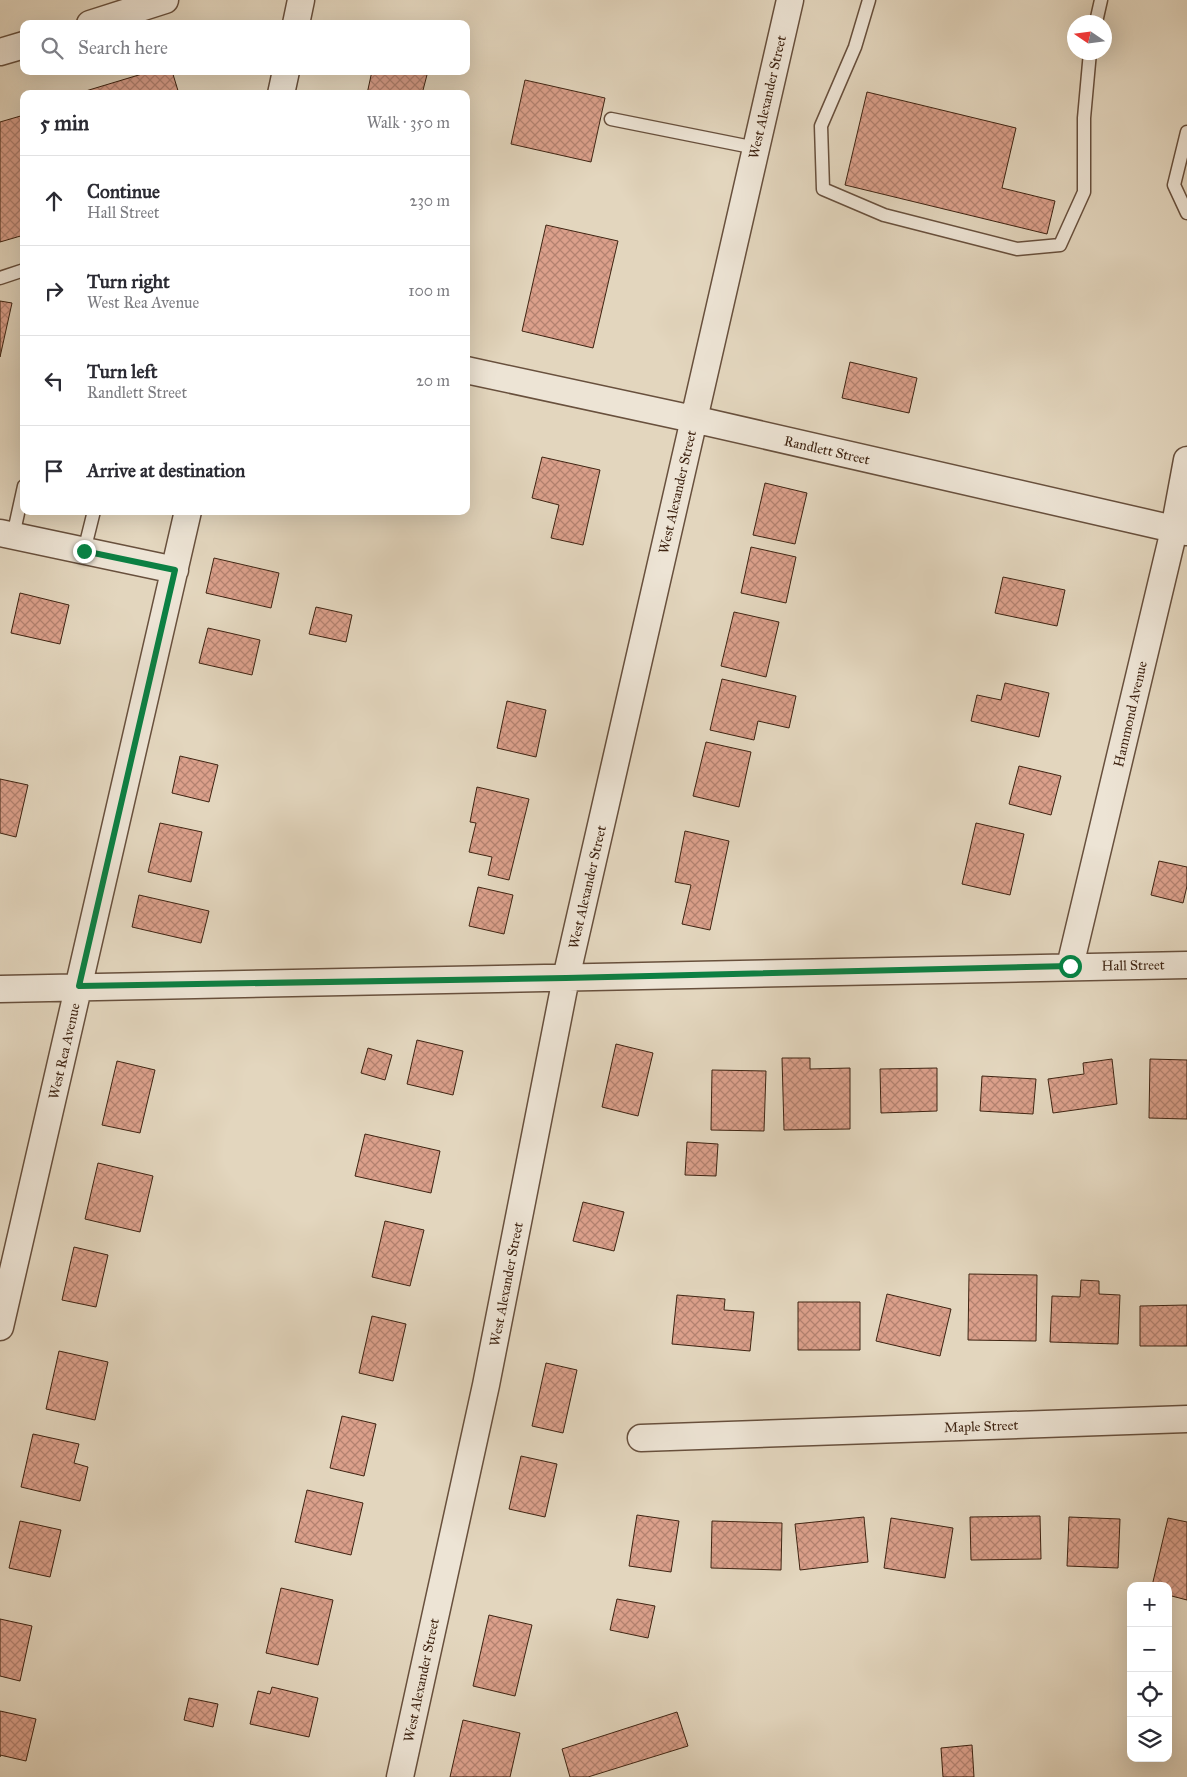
<!DOCTYPE html>
<meta charset="utf-8">
<style>
:root{--surface:#fff;--page:#f2f2f3;--text:#2b2b33;--muted:#7c7c81;--line:#e1e1e2}
body{margin:0;font-family:"IM FELL Great Primer",serif;background:var(--page);color:var(--text)}
.controls{position:absolute;right:15px;bottom:15px;display:grid;overflow:hidden;border-radius:10px;box-shadow:0 5px 20px #0002}
.controls button{width:45px;height:45px;display:grid;place-items:center;padding:0;border:0;border-bottom:1px solid var(--line);background:var(--surface);color:var(--text);font:25px sans-serif}
.compass{position:absolute;left:1067px;top:15px;width:45px;height:45px;border-radius:50%;background:var(--surface);box-shadow:0 5px 20px #0002;rotate:283deg}
.stop{position:absolute;width:15px;height:15px;margin:-11px;border:4px solid #0b8043;border-radius:50%;background:#fff}
.stop.end{background:#0b8043;border-color:#fff;box-shadow:0 1px 5px #0008}
.list{margin:0;padding:0;list-style:none}
h2{display:flex;justify-content:space-between;align-items:center;height:65px;margin:0;padding:0 20px;font-size:21px}
h2 small{font-size:16px;font-weight:400;color:var(--muted)}
.list li{display:grid;grid-template-columns:32px 1fr auto;gap:15px;align-items:center;box-sizing:border-box;height:90px;padding:0 20px;border-top:1px solid var(--line)}
.list b{display:block;font-size:19px;white-space:nowrap}
.list p{margin:0;font-size:16px;white-space:nowrap;color:var(--muted)}
.list em{font-size:16px;font-style:normal;color:var(--muted)}
.icon{flex:none;width:28px;height:28px;fill:none;stroke:currentColor;stroke-width:2;stroke-linecap:round;stroke-linejoin:round}
.map{position:relative;flex:none;width:1187px;height:1777px;overflow:hidden}
.search{position:absolute;background:var(--surface);box-shadow:0 5px 20px #0002;left:20px;top:20px;width:450px;height:55px;display:flex;align-items:center;gap:12px;box-sizing:border-box;padding:0 18px;border-radius:10px;color:var(--muted);font-size:19px}
.panel{position:absolute;background:var(--surface);box-shadow:0 5px 20px #0002;left:20px;top:90px;width:450px;height:425px;border-radius:10px}
.map>svg:first-child{display:block}
.building{fill:url(#building-cross-hatch);stroke:#3f2412}
.lines{fill:none;stroke-linecap:round;stroke-linejoin:round}
.service-casing{stroke:#68503d;stroke-width:15}
.minor-casing{stroke:#68503d;stroke-width:29}
.service{stroke:#ede4d5;stroke-width:12}
.minor{stroke:#ede4d5;stroke-width:26}
.route{stroke:#0b8043;stroke-width:6}
.labels{text-anchor:middle;stroke-width:4;stroke-linejoin:round;paint-order:stroke}
.street-label{font-size:14px;fill:#3f2412;stroke:#ede4d5}
</style>
<div class="map">
<svg width="1187" height="1777" viewBox="0 0 1187 1777">
<defs>
<pattern id="building-cross-hatch" width="8" height="8" patternUnits="userSpaceOnUse" patternTransform="scale(1.25)"><rect width="8" height="8" fill="#dba08b"/><path d="M0 0l8 8M0 8l8-8" fill="none" stroke="#b38270"/></pattern>
</defs>
<rect width="100%" height="100%" fill="#e3d6be"/>
<filter id="stains"><feTurbulence type="fractalNoise" baseFrequency=".004" numOctaves="4"/><feColorMatrix values="0 0 0 0 .2 0 0 0 0 .09 0 0 0 0 .02 0 0 0 .5 -.17"/></filter>
<radialGradient id="worn" r=".72"><stop offset=".6" stop-color="#630" stop-opacity="0"/><stop offset="1" stop-color="#630" stop-opacity=".3"/></radialGradient>
<path class="building" d="M152 71H172L179 94 79 93Z
M372 71H428L422 94H367Z
M525 80 605 98 591 162 511 144Z
M867 92 1016 128 1002 188 1055 201 1047 234 845 185Z
M24 115V235L0 242V122Z
M546 225 618 241 593 348 522 331Z
M0 301 12 303 0 357Z
M850 362 917 378 909 413 842 398Z
M542 457 600 470 583 545 551 538 559 505 532 498Z
M765 483 807 493 795 544 753 535Z
M751 547 796 557 786 603 741 593Z
M214 558 279 573 271 608 206 593Z
M1003 577 1065 590 1057 626 995 613Z
M20 593 69 605 60 644 11 633Z
M316 607 352 615 346 642 309 634Z
M734 612 779 622 766 677 721 666Z
M208 628 260 640 252 675 199 663Z
M722 679 796 696 789 728 758 721 754 740 710 730Z
M1005 683 1049 693 1039 737 971 721 977 695 1001 700Z
M507 701 546 710 536 757 497 748Z
M706 742 751 752 739 807 693 796Z
M180 756 218 765 209 802 172 793Z
M1019 766 1061 776 1051 815 1009 804Z
M0 779 28 785 16 837 0 833Z
M477 787 529 799 509 880 488 875 492 857 469 852 476 823 470 822Z
M160 823 202 832 191 882 148 872Z
M976 823 1024 834 1010 895 962 884Z
M685 831 729 841 710 930 682 924 691 885 675 882Z
M1159 861 1187 867V886L1183 903 1151 895Z
M478 887 513 895 504 934 469 926Z
M139 895 209 911 201 943 132 927Z
M417 1040 463 1051 453 1095 407 1084Z
M616 1044 653 1053 638 1116 602 1107Z
M368 1048 392 1055 385 1080 361 1073Z
M782 1058H810V1069L850 1068V1129L784 1130Z
M1112 1059 1117 1104 1053 1113 1048 1079 1084 1074 1083 1063Z
M1150 1059 1187 1060V1119L1149 1118Z
M117 1061 155 1070 140 1133 102 1125Z
M937 1068V1111L881 1113 880 1069Z
M712 1070 766 1071 764 1131 711 1130Z
M982 1076 1036 1079 1033 1114 980 1111Z
M365 1134 440 1151 431 1193 355 1176Z
M687 1142 718 1144 716 1176 685 1175Z
M98 1163 153 1176 140 1232 85 1219Z
M583 1202 624 1212 614 1251 573 1241Z
M385 1221 424 1230 410 1286 372 1277Z
M74 1247 108 1255 96 1307 62 1300Z
M969 1274 1037 1275 1036 1341 968 1340Z
M1081 1280 1099 1281V1294L1120 1295 1118 1344 1050 1342 1052 1296 1080 1297Z
M887 1294 951 1309 940 1356 876 1341Z
M677 1295 725 1299 724 1310 754 1312 750 1351 672 1344Z
M798 1302H860V1350H798Z
M1187 1305V1346H1140V1306Z
M372 1316 406 1324 393 1381 359 1373Z
M59 1351 108 1362 95 1420 46 1409Z
M546 1363 577 1370 563 1433 532 1426Z
M342 1416 376 1424 364 1476 330 1468Z
M33 1434 79 1444 74 1463 88 1467 80 1501 21 1487Z
M521 1456 557 1464 545 1517 509 1509Z
M307 1490 363 1503 351 1555 295 1542Z
M637 1515 679 1521 671 1572 629 1566Z
M1040 1516 1041 1559 971 1560 970 1517Z
M864 1517 868 1562 800 1570 795 1524Z
M1069 1517 1120 1519 1118 1568 1067 1566Z
M891 1518 953 1528 945 1578 884 1568Z
M1168 1518 1187 1522V1600L1168 1595V1586H1152Z
M20 1521 61 1530 50 1577 9 1568Z
M712 1521 782 1523 781 1570 711 1568Z
M281 1588 333 1600 318 1665 266 1653Z
M617 1599 655 1606 648 1638 610 1630Z
M489 1615 532 1625 515 1696 473 1686Z
M0 1619 32 1626 20 1681 0 1676Z
M272 1687 318 1698 309 1737 250 1724 258 1691 270 1694Z
M189 1698 218 1704 213 1727 184 1720Z
M0 1711 36 1719 26 1761 0 1755V1757Z
M677 1712 688 1746 588 1777H570L562 1749Z
M463 1720 520 1733 510 1777H450Z
M972 1745 974 1777H943L941 1748Z"/>
<g class="lines">
<g class="service-casing">
<path id="service" d="M869 0 855 47 821 126 823 189 884 215 1017 249 1060 245 1084 192V118L1090 52
M1096 22 1101 0
M611 119 756 148
M1187 132 1174 185 1187 213
M0 278 24 270
M13 536 24 486
M84 551 94 511"/>
</g>
<g class="minor-casing">
<path id="minor" d="M90 24 165 0
M296 24 301 0
M0 52 24 45
M281 94 286 71
M466 370 693 419 1187 532
M0 533 175 570
M1070 966 1174 530 1187 460
M0 989 1187 965
M0 1327 188 511
M641 1438 1187 1419
M400 1777 486 1385 566 978 790 0"/>
</g>
<use href="#service" class="service"/>
<use href="#minor" class="minor"/>
</g>
<g class="lines">
<path class="route" d="M84 551 175 570 79 986 566 978 1070 966"/>
</g>
<g class="labels">
<g class="street-label">
<text transform="translate(767 97) rotate(-77)" y="5">West Alexander Street</text>
<text transform="translate(827 450) rotate(13)" y="5">Randlett Street</text>
<text transform="translate(677 492) rotate(-77)" y="5">West Alexander Street</text>
<text transform="translate(1130 714) rotate(-77)" y="5">Hammond Avenue</text>
<text transform="translate(587 887) rotate(-77)" y="5">West Alexander Street</text>
<text transform="translate(1133 965) rotate(-1)" y="5">Hall Street</text>
<text transform="translate(64 1051) rotate(-77)" y="5">West Rea Avenue</text>
<text transform="translate(506 1284) rotate(-79)" y="5">West Alexander Street</text>
<text transform="translate(981 1426) rotate(-2)" y="5">Maple Street</text>
<text transform="translate(421 1680) rotate(-78)" y="5">West Alexander Street</text>
</g>
</g>
<rect width="100%" height="100%" filter="url(#stains)"/>
<rect width="100%" height="100%" fill="url(#worn)"/>
</svg>
<div class="controls">
<button>+</button>
<button>−</button>
<button><svg class="icon" aria-label="locate" viewBox="0 0 24 24"><circle cx="12" cy="12" r="6"/><path d="M12 2v4M12 18v4M2 12h4M18 12h4"/></svg></button>
<button><svg class="icon" aria-label="layers" viewBox="0 0 24 24"><path d="M12 4l9 5-9 5-9-5zM3 14l9 5 9-5"/></svg></button>
</div>
<svg class="compass" viewBox="-18 -18 36 36"><path d="M0-13l5 13h-10z" fill="#e53935"/><path d="M0 13l5-13h-10z" fill="#7c7c81"/></svg>
<div class="stop" style="left:1070px;top:966px"></div>
<div class="stop end" style="left:84px;top:551px"></div>
<div class="search"><svg class="icon" aria-label="search" viewBox="0 0 24 24"><circle cx="10" cy="10" r="6"/><path d="M15 15l6 6"/></svg>Search here</div>
<section class="panel">
<h2>5 min<small>Walk · 350 m</small></h2>
<ul class="list">
<li><svg class="icon" aria-label="ahead" viewBox="0 0 24 24"><path d="M12 20V5M6 11l6-6 6 6"/></svg><div><b>Continue</b><p>Hall Street</p></div><em>230 m</em></li>
<li><svg class="icon" aria-label="right" viewBox="0 0 24 24"><path d="M7 20v-9h11M14 6l5 5-5 5"/></svg><div><b>Turn right</b><p>West Rea Avenue</p></div><em>100 m</em></li>
<li><svg class="icon" aria-label="left" viewBox="0 0 24 24"><path d="M17 20v-9H6M10 6l-5 5 5 5"/></svg><div><b>Turn left</b><p>Randlett Street</p></div><em>20 m</em></li>
<li><svg class="icon" aria-label="arrive" viewBox="0 0 24 24"><path d="M6 21V4h12l-3 4 3 4H6"/></svg><div><b>Arrive at destination</b></div></li>
</ul>
</section>
</div>
